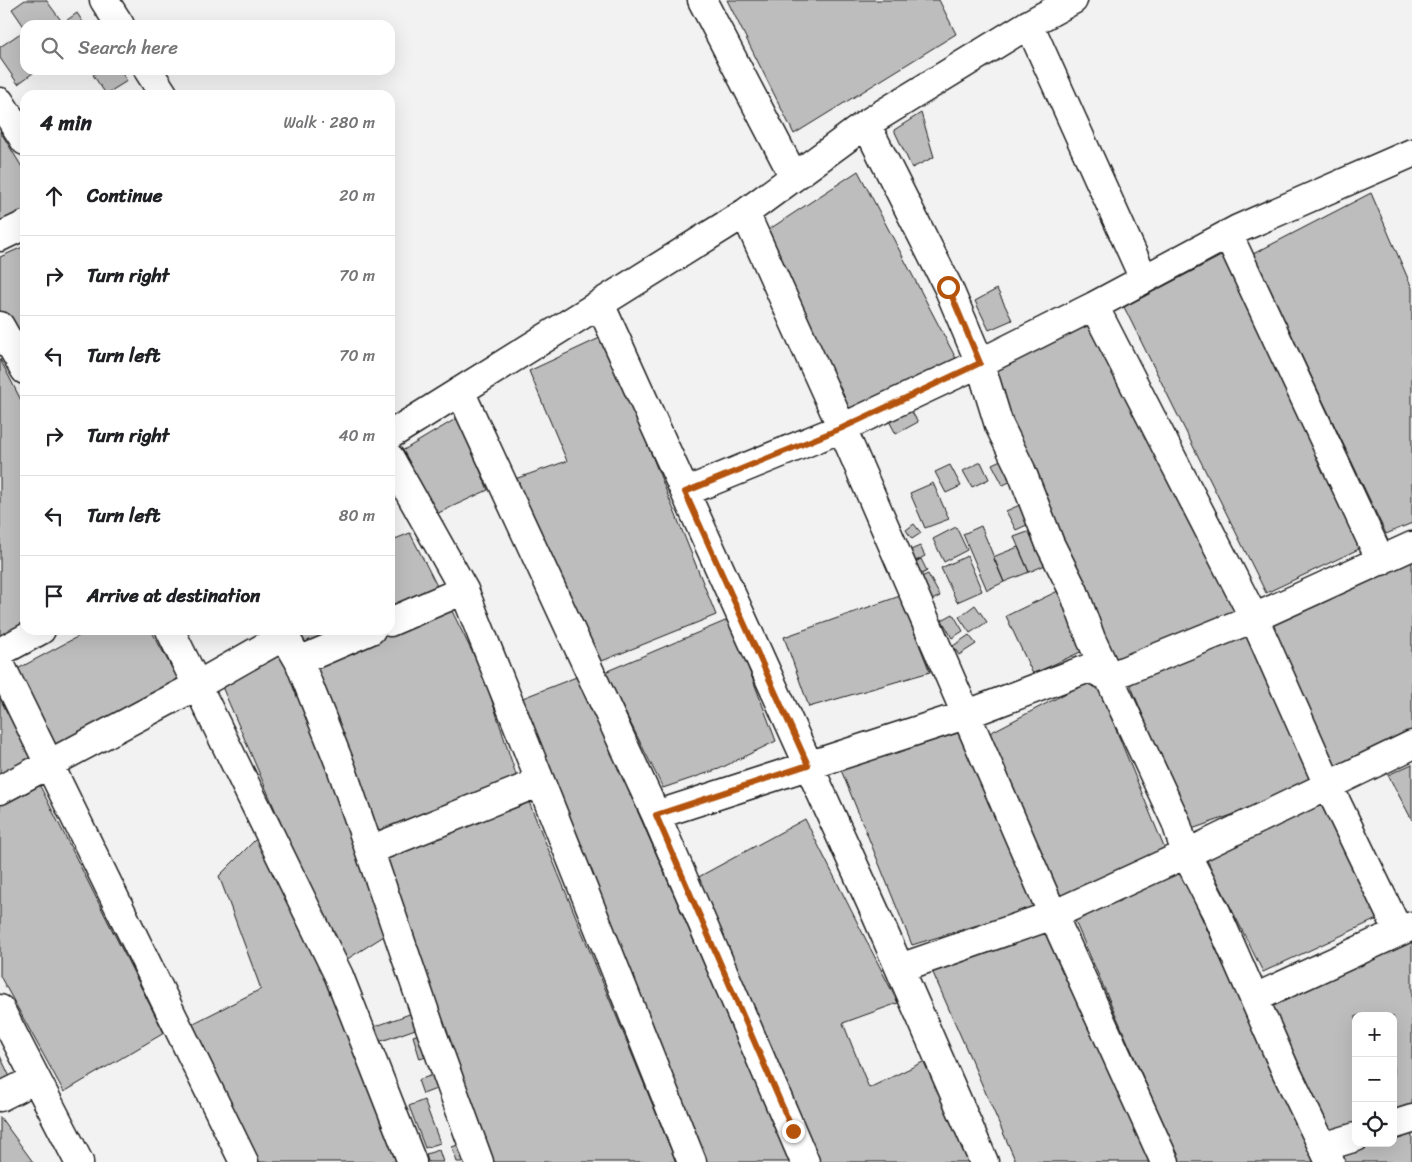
<!DOCTYPE html>
<meta charset="utf-8">
<style>
:root{--surface:#fff;--page:#f2f2f2;--text:#202124;--muted:#757577;--line:#e0e0e0}
body{margin:0;font-family:Sriracha,sans-serif;background:var(--page);color:var(--text)}
.controls{position:absolute;right:15px;bottom:15px;display:grid;overflow:hidden;border-radius:10px;box-shadow:0 5px 20px #0002}
.controls button{width:45px;height:45px;display:grid;place-items:center;padding:0;border:0;border-bottom:1px solid var(--line);background:var(--surface);color:var(--text);font:25px sans-serif}
.stop{position:absolute;width:15px;height:15px;margin:-11px;border:4px solid #b45309;border-radius:50%;background:#fff}
.stop.end{background:#b45309;border-color:#fff;box-shadow:0 1px 5px #0008}
.list{margin:0;padding:0;list-style:none}
h2{display:flex;justify-content:space-between;align-items:center;height:65px;margin:0;padding:0 20px;font-size:21px}
h2 small{font-size:16px;font-weight:400;color:var(--muted)}
.list li{display:grid;grid-template-columns:32px 1fr auto;gap:15px;align-items:center;box-sizing:border-box;height:80px;padding:0 20px;border-top:1px solid var(--line)}
.list b{display:block;font-size:19px;white-space:nowrap}
.list em{font-size:16px;font-style:normal;color:var(--muted)}
.icon{flex:none;width:28px;height:28px;fill:none;stroke:currentColor;stroke-width:2;stroke-linecap:round;stroke-linejoin:round}
.map{position:relative;flex:none;width:1412px;height:1162px;overflow:hidden}
.search{position:absolute;background:var(--surface);box-shadow:0 5px 20px #0002;left:20px;top:20px;width:375px;height:55px;display:flex;align-items:center;gap:12px;box-sizing:border-box;padding:0 18px;border-radius:15px;color:var(--muted);font-size:19px}
.panel{position:absolute;background:var(--surface);box-shadow:0 5px 20px #0002;left:20px;top:90px;width:375px;height:545px;border-radius:15px}
.map>svg:first-child{display:block}
.building{fill:#bdbdbd;stroke:#1c1c1c}
.lines{fill:none;stroke-linecap:round;stroke-linejoin:round}
.minor-casing{stroke:#1c1c1c;stroke-width:31}
.minor{stroke:#fff;stroke-width:28}
.route{stroke:#b45309;stroke-width:6}
</style>
<div class="map">
<svg width="1412" height="1162" viewBox="0 0 1412 1162">
<rect width="100%" height="100%" fill="#f2f2f2"/>
<filter id="ink" filterUnits="userSpaceOnUse"><feTurbulence type="fractalNoise" baseFrequency=".02" numOctaves="2"/><feDisplacementMap in="SourceGraphic" scale="10" xChannelSelector="R" yChannelSelector="G"/><feConvolveMatrix kernelMatrix="1 2 1 2 8 2 1 2 1" color-interpolation-filters="sRGB"/></filter>
<g filter="url(#ink)">
<path class="building" d="M25 0H46L63 23 77 13 85 25H25V28L12 9Z
M727 0H939L956 34 794 134Z
M25 30V70H37L18 84 0 58V47Z
M100 70H120L127 81 106 94 93 75Z
M921 113 934 157 912 168 894 130Z
M0 131 25 172V223L0 234Z
M858 171 961 368 844 426 762 234Z
M1371 193 1412 288V523L1386 534 1253 254Z
M25 246V354L0 311V257Z
M1223 255 1363 547 1266 593 1124 307Z
M997 289 1012 320 989 330 975 301Z
M1096 320 1239 614 1117 667 988 371Z
M604 336 716 615 597 663 512 480 567 461 529 371Z
M0 359 25 408V630L5 643 0 634Z
M907 404 918 422 896 434 886 415Z
M459 417 488 490 434 515 402 451Z
M1003 459 1014 480 1003 485 992 464Z
M981 462 989 479 972 487 963 471Z
M950 465 961 486 946 493 935 472Z
M933 483 949 519 925 528 910 493Z
M1022 504 1031 523 1016 530 1006 511Z
M914 524 921 533 912 539 906 530Z
M981 526 1004 582 987 590 963 534Z
M956 527 967 550 944 562 933 539Z
M1036 529 1050 563 1029 572 1014 537Z
M410 533 439 590 390 613V541Z
M920 546 925 556 912 563 906 552Z
M1018 547 1029 572 1004 582 993 557Z
M967 556 982 591 957 602 941 568Z
M921 559 927 571 917 577 910 565Z
M1412 562V733L1328 772 1267 624Z
M928 574 940 596 930 601 917 579Z
M1060 590 1089 648 1033 674 1006 616Z
M900 596 930 672 809 707 784 637Z
M447 601 484 676 518 781 378 839 314 668Z
M975 605 987 622 970 633 959 617Z
M953 614 963 631 952 638 942 620Z
M730 619 776 741 719 769 663 788 605 672Z
M90 630H151L183 688 49 755 10 673Z
M289 630H352L300 653Z
M1248 631 1317 785 1189 830 1129 681Z
M969 635 976 644 959 655 953 646Z
M281 646 392 931 341 963 220 682Z
M579 676 752 1075 768 1103 793 1162H704L515 701Z
M1095 678 1166 852 1055 905 984 736Z
M0 696 32 758 0 775Z
M958 733 1037 907 912 945 841 770Z
M1412 764V820L1388 775Z
M38 782 164 1033 64 1092 0 976V804Z
M529 802 676 1162H485L384 854Z
M1321 804 1379 918 1263 972 1206 858Z
M805 819 898 1003 843 1023 869 1088 925 1061 969 1162H815L693 880Z
M257 838 333 984 405 1162H257L192 1024 261 989 219 876Z
M1179 869 1315 1162H1180L1074 919Z
M1044 927 1151 1162H1016L930 966Z
M1412 940V1107L1393 1113V1016H1356V1125L1324 1135 1269 1000Z
M415 1012 421 1027 376 1043 371 1028Z
M426 1032 434 1054 420 1059 413 1036Z
M0 1056 11 1079 0 1084Z
M439 1073 444 1086 423 1094 418 1080Z
M424 1100 440 1143 425 1148 409 1106Z
M0 1117 33 1162H0Z
M1412 1132V1162H1340L1338 1157 1379 1143H1393V1138Z
M466 1142 473 1162H457L452 1147Z
M439 1150 443 1162H428L426 1154Z"/>
<g class="lines">
<g class="minor-casing">
<path id="minor" d="M104 0 120 25
M702 0 794 177
M1029 24 1144 279
M148 70 164 95
M0 102 25 141
M866 124 1029 24 1073 0
M745 213 842 428 1053 915 1165 1162
M1228 234 1381 561
M0 237 25 225
M600 304 875 912 984 1162
M1094 306 1254 618 1412 546
M0 326 25 370
M460 391 656 815 805 1162
M390 435 745 213 866 124 948 287 980 363 1094 306 1238 229 1412 153
M390 458 464 590 692 1162
M685 492 842 428 980 363 999 425 1021 470 1050 544 1074 592 1091 639 1176 822 1186 854 1217 914 1285 1069 1330 1162
M390 622 464 590
M170 630 339 976 412 1162
M281 630 299 661 341 767 432 1033 479 1162
M0 652 41 630
M299 661 371 630
M0 664 244 1162
M0 790 198 685 284 636
M656 815 965 715 1089 668 1109 677 1254 618 1328 785 1399 932
M370 850 540 782
M900 968 1053 915 1186 854 1412 745
M1255 998 1412 926
M0 1009 79 1162
M0 1097 36 1079
M1393 1125 1412 1119
M1323 1147 1356 1137"/>
</g>
<use href="#minor" class="minor"/>
</g>
</g>
<g class="lines" filter="url(#ink)">
<path class="route" d="M793 1131 656 815 808 765 685 492 842 428 980 363 948 287"/>
</g>
</svg>
<div class="controls">
<button>+</button>
<button>−</button>
<button><svg class="icon" aria-label="locate" viewBox="0 0 24 24"><circle cx="12" cy="12" r="6"/><path d="M12 2v4M12 18v4M2 12h4M18 12h4"/></svg></button>
</div>
<div class="stop" style="left:948px;top:287px"></div>
<div class="stop end" style="left:793px;top:1131px"></div>
<div class="search"><svg class="icon" aria-label="search" viewBox="0 0 24 24"><circle cx="10" cy="10" r="6"/><path d="M15 15l6 6"/></svg>Search here</div>
<section class="panel">
<h2>4 min<small>Walk · 280 m</small></h2>
<ul class="list">
<li><svg class="icon" aria-label="ahead" viewBox="0 0 24 24"><path d="M12 20V5M6 11l6-6 6 6"/></svg><div><b>Continue</b></div><em>20 m</em></li>
<li><svg class="icon" aria-label="right" viewBox="0 0 24 24"><path d="M7 20v-9h11M14 6l5 5-5 5"/></svg><div><b>Turn right</b></div><em>70 m</em></li>
<li><svg class="icon" aria-label="left" viewBox="0 0 24 24"><path d="M17 20v-9H6M10 6l-5 5 5 5"/></svg><div><b>Turn left</b></div><em>70 m</em></li>
<li><svg class="icon" aria-label="right" viewBox="0 0 24 24"><path d="M7 20v-9h11M14 6l5 5-5 5"/></svg><div><b>Turn right</b></div><em>40 m</em></li>
<li><svg class="icon" aria-label="left" viewBox="0 0 24 24"><path d="M17 20v-9H6M10 6l-5 5 5 5"/></svg><div><b>Turn left</b></div><em>80 m</em></li>
<li><svg class="icon" aria-label="arrive" viewBox="0 0 24 24"><path d="M6 21V4h12l-3 4 3 4H6"/></svg><div><b>Arrive at destination</b></div></li>
</ul>
</section>
</div>
